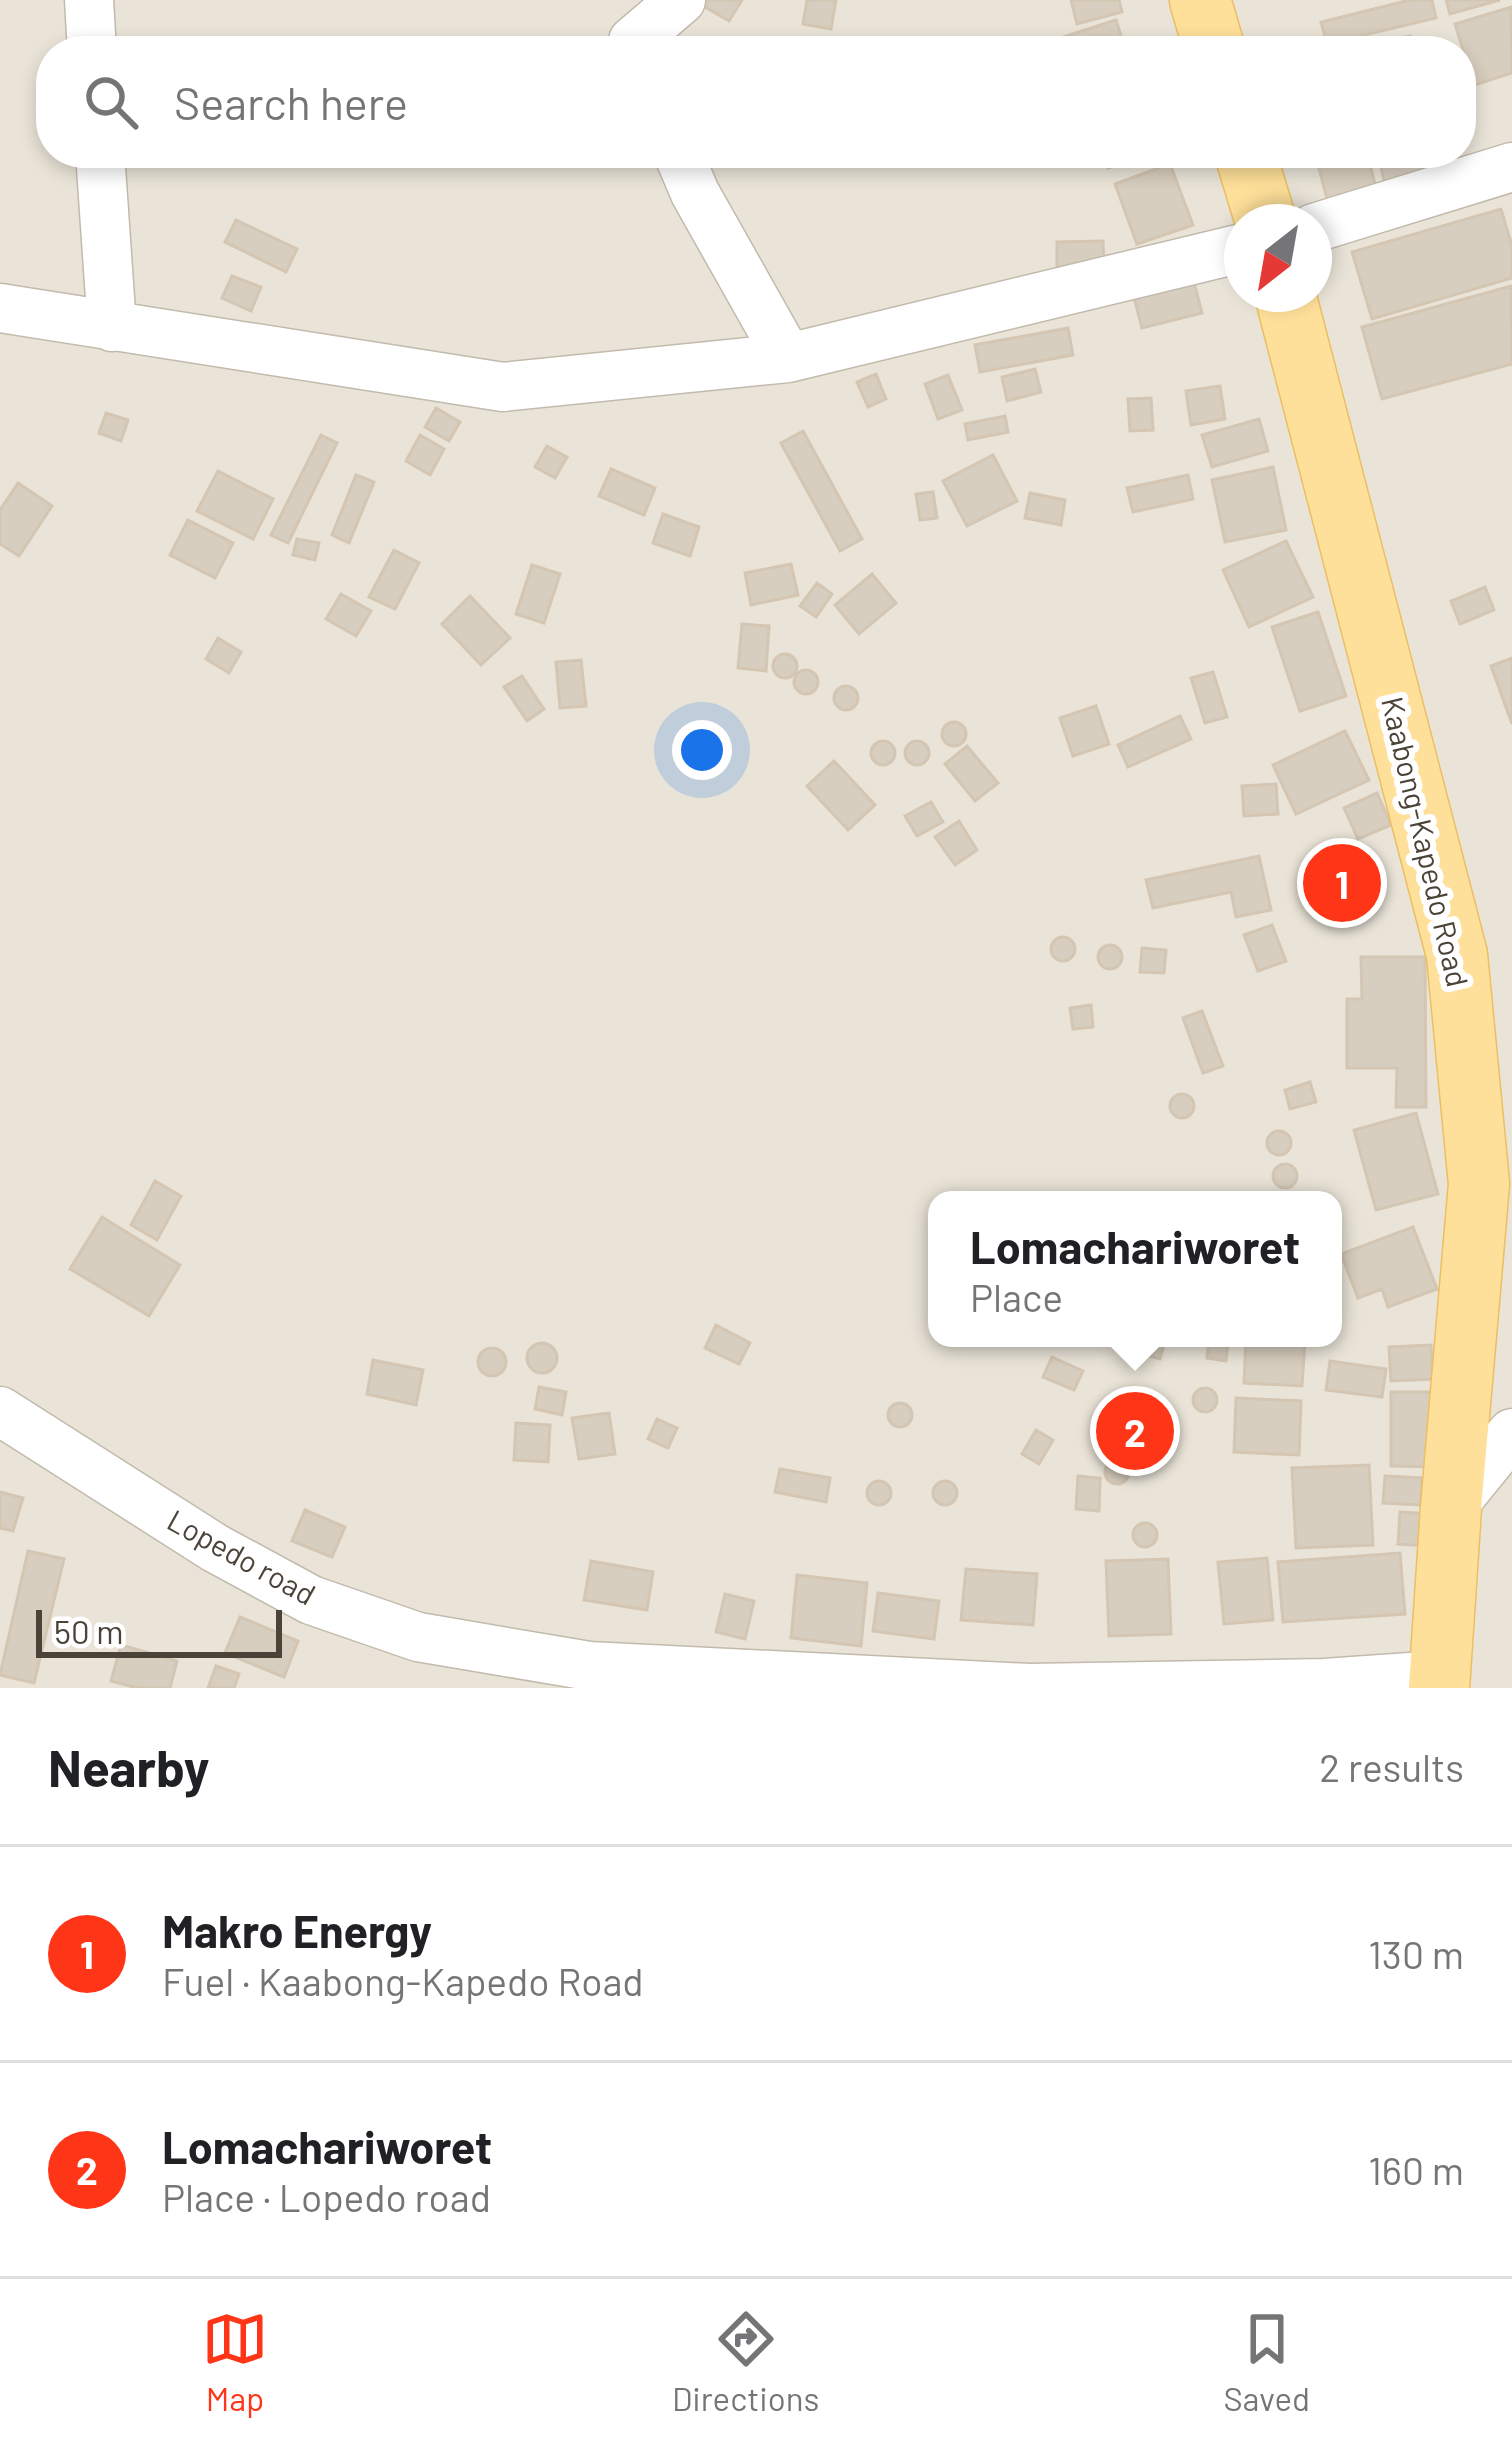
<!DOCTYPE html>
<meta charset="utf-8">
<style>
:root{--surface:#fff;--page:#f6f6f6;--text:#202124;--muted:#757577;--line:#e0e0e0;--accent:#ff3518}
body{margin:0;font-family:Barlow,sans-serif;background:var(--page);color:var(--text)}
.compass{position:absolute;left:1224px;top:204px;width:108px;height:108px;border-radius:50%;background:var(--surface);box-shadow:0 6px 18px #0003;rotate:211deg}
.scale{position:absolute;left:36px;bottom:30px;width:246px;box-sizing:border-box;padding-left:12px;border:6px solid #4b4338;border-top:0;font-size:33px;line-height:42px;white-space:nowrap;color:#4b4338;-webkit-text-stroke:9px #fff;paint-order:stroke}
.you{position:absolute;left:702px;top:750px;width:42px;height:42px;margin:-30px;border:9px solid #fff;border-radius:50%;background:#1a73e8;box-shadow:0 0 0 18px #1a73e833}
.badge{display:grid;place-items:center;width:78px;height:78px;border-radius:50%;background:var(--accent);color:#fff;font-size:39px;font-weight:700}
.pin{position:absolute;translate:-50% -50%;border:6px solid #fff;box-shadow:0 3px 12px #0006}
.popup{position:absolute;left:928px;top:1191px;width:414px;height:156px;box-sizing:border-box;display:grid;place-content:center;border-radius:24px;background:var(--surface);filter:drop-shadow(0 3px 9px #0005);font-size:39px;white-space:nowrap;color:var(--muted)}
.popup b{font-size:45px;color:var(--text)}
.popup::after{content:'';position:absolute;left:50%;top:100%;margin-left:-24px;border:24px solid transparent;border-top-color:var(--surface)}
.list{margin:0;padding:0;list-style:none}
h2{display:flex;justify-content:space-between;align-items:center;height:156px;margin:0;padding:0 48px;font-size:51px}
h2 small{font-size:39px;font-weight:400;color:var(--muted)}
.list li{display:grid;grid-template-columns:78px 1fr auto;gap:36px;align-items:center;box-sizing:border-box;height:216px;padding:0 48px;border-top:3px solid var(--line)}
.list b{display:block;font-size:45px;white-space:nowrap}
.list p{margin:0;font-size:39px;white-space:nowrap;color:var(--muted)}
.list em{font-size:39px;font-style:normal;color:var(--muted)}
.icon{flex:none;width:66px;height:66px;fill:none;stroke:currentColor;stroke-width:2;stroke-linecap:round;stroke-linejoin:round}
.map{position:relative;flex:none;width:1512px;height:1688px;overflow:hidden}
.search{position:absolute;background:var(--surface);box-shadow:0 6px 18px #0003;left:36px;right:36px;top:36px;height:132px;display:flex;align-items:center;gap:30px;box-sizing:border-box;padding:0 42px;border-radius:48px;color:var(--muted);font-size:45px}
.sheet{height:588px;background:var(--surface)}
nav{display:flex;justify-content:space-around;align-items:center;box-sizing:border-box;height:168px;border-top:3px solid var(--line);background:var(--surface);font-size:33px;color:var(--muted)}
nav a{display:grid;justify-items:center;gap:6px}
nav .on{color:var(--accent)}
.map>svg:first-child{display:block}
.residential{fill:#eae4d8;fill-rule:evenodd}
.building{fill:#d8cebf;stroke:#d4c6b2;stroke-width:3}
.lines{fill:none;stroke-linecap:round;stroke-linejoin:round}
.minor-casing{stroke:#c2baac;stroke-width:51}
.major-casing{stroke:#ebbf63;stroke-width:63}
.minor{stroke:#fff;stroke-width:48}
.major{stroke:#ffe09a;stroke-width:60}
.labels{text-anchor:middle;stroke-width:12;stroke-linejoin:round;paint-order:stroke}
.street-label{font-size:30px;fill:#4b4338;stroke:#fff}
</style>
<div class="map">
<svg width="1512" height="1688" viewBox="0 0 1512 1688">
<rect width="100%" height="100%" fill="#f6f2ea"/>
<path class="residential" d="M0 0H1512V1688H0ZM51 51H1461V153H51ZM1242 222H1314V294H1242ZM937 1200H1333V1338H937Z"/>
<path class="building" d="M703 0H742L729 21 700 4Z
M807 0H836L831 29 803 24Z
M1071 0H1119L1122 12 1077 24Z
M1410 0H1432L1436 18 1327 44 1321 22Z
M1446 0H1500L1450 14Z
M1511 7 1512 73 1474 85 1455 24Z
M1116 20 1126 51H1064L1060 38Z
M1410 36 1414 51H1343Z
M945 40 946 51H877L876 46Z
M1104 153H1158L1108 168Z
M1315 153H1367L1377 192 1328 203Z
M1378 153H1458L1461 165 1384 181Z
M1170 164 1193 225 1137 244 1115 184Z
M1501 209 1512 246V278L1372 319 1352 252Z
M236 220 297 249 286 272 225 242Z
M1103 241 1104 267 1057 268V242Z
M1191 271 1202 313 1142 328 1131 286Z
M232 276 261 287 251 311 222 298Z
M1511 286 1512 364 1382 399 1362 327Z
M1068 328 1073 355 980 372 975 345Z
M1035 369 1041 392 1007 401 1002 377Z
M876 374 886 399 868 407 857 382Z
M948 375 962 410 938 419 925 384Z
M1220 386 1225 419 1191 425 1186 391Z
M1151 398 1153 430 1130 431 1128 399Z
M436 408 460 422 449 441 425 427Z
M106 413 128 420 121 441 99 433Z
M1005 416 1008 432 968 440 965 424Z
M1259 419 1268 451 1212 467 1202 435Z
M803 431 862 539 840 551 781 443Z
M321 435 337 443 288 543 271 535Z
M420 435 444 449 430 475 406 461Z
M547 446 567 457 555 478 535 467Z
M993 455 1017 501 967 526 943 481Z
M1273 467 1286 530 1225 542 1212 480Z
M611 469 655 488 644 515 599 496Z
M218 471 273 499 253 539 197 511Z
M356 475 374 482 349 543 332 535Z
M1188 475 1193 499 1133 512 1127 488Z
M18 483 52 506 19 556 0 544V510Z
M933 492 937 518 920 520 916 494Z
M1030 493 1065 500 1061 525 1025 518Z
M663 514 699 527 690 556 653 543Z
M188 520 233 543 215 578 170 555Z
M297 539 319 543 315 560 293 555Z
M1286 541 1313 597 1249 627 1223 570Z
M394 550 419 563 395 609 369 597Z
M791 564 798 595 751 605 745 573Z
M532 565 560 574 544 623 516 614Z
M872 574 896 603 859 634 835 605Z
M817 583 832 594 816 617 800 606Z
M1485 587 1494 610 1460 624 1451 601Z
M341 594 371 611 356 636 326 619Z
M470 596 510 638 481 665 442 624Z
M1318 612 1346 696 1300 711 1272 627Z
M742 624 769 626 766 671 738 668Z
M218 638 241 652 229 673 206 659Z
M773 666a12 12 0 1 1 24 0a12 12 0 1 1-24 0Z
M1512 658V724L1491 666Z
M581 660 586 706 560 708 556 662Z
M794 682a12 12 0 1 1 24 0a12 12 0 1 1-24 0Z
M1213 672 1227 717 1205 723 1191 678Z
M522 676 544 709 527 721 504 687Z
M834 698a12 12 0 1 1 24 0a12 12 0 1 1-24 0Z
M1096 706 1109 744 1073 756 1060 718Z
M1180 716 1191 739 1128 767 1118 745Z
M942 734a12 12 0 1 1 24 0a12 12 0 1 1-24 0Z
M1345 731 1369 780 1296 814 1273 765Z
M905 753a12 12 0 1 1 24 0a12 12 0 1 1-24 0Z
M871 753a12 12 0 1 1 24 0a12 12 0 1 1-24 0Z
M967 746 998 783 975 801 945 764Z
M834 761 875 805 848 830 807 786Z
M1276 784 1278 814 1244 816 1242 786Z
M1377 793 1391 825 1358 839 1344 808Z
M931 802 943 822 917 836 905 816Z
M959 821 977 850 955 865 935 837Z
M1259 856 1271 910 1236 917 1231 892 1153 908 1146 880Z
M1272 925 1286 961 1258 971 1244 935Z
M1051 949a12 12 0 1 1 24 0a12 12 0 1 1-24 0Z
M1098 957a12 12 0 1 1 24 0a12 12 0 1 1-24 0Z
M1142 948 1166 950 1164 973 1140 972Z
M1361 957H1425L1426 1107H1396L1397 1068H1347V999H1362Z
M1091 1005 1093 1027 1073 1029 1070 1008Z
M1202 1011 1223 1066 1203 1073 1183 1018Z
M1310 1082 1316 1102 1290 1109 1285 1090Z
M1170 1106a12 12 0 1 1 24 0a12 12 0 1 1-24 0Z
M1416 1113 1438 1194 1376 1210 1354 1130Z
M1267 1143a12 12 0 1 1 24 0a12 12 0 1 1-24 0Z
M1273 1176a12 12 0 1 1 24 0a12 12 0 1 1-24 0Z
M155 1181 181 1196 157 1240 131 1225Z
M102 1217 180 1265 149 1316 70 1269Z
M1413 1227 1437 1289 1388 1307 1382 1289 1358 1298 1341 1254Z
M716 1325 750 1343 739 1364 705 1348Z
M1130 1338 1165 1341 1160 1359 1127 1350Z
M1246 1338 1305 1341 1302 1386 1244 1383Z
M1209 1339 1228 1341 1226 1361 1207 1358Z
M527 1358a15 15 0 1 1 30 0a15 15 0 1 1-30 0Z
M1431 1345 1433 1379 1391 1381 1389 1347Z
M478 1362a14 14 0 1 1 28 0a14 14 0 1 1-28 0Z
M1052 1357 1083 1371 1074 1390 1043 1377Z
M373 1360 423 1370 416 1405 367 1394Z
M1330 1361 1386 1369 1382 1397 1326 1390Z
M539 1387 566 1392 562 1415 535 1409Z
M1193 1400a12 12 0 1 1 24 0a12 12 0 1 1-24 0Z
M1391 1392H1440V1467L1391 1466Z
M1236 1398 1301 1401 1299 1455 1234 1452Z
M888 1415a12 12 0 1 1 24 0a12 12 0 1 1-24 0Z
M609 1413 615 1454 579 1459 572 1418Z
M657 1419 677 1428 668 1448 648 1439Z
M516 1423 550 1425 548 1462 514 1460Z
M1036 1430 1053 1440 1039 1464 1022 1454Z
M1142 1451a12 12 0 1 1 24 0a12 12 0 1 1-24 0Z
M1105 1472a12 12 0 1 1 24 0a12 12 0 1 1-24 0Z
M1369 1465 1373 1545 1296 1548 1292 1468Z
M780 1469 830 1478 826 1502 775 1492Z
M1078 1476 1100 1478 1099 1511 1076 1509Z
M1385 1476 1422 1478 1421 1505 1383 1503Z
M867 1493a12 12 0 1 1 24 0a12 12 0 1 1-24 0Z
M933 1493a12 12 0 1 1 24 0a12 12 0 1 1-24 0Z
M0 1492 23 1498 13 1531 0 1528Z
M305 1510 345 1527 332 1557 292 1541Z
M1400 1512 1428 1514 1426 1546 1398 1544Z
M1133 1535a12 12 0 1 1 24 0a12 12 0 1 1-24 0Z
M28 1551 64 1559 34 1683 0 1675Z
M1400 1553 1405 1614 1283 1622 1278 1562Z
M1267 1558 1273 1620 1224 1624 1218 1562Z
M1168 1559 1171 1634 1109 1636 1106 1561Z
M591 1561 653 1572 647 1610 584 1600Z
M966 1569 1037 1574 1033 1625 961 1620Z
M797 1575 867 1583 861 1646 791 1638Z
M878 1593 939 1601 934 1639 873 1631Z
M725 1594 754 1601 745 1639 716 1632Z
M240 1617 298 1641 284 1677 225 1653Z
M121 1645 177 1661 170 1688H137L111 1681Z
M216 1666 239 1674 234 1688H208Z"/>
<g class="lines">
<g class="minor-casing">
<path id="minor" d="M89 0 92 51
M637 51 633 41 681 0
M100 153 112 327
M678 153 695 193 788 358
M1314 228 1512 167
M0 308 503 387 788 358 1242 248
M0 1411 215 1548 311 1600 418 1637 589 1666 1029 1688 1324 1683 1439 1675
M1451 1508 1512 1433"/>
</g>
<g class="major-casing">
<path id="major" d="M1200 0 1215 51
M1245 153 1266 222
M1285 294 1457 955 1479 1184 1451 1508 1439 1688"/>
</g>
<use href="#minor" class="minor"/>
<use href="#major" class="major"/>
</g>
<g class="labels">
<g class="street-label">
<text transform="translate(1424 842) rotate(77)" y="10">Kaabong-Kapedo Road</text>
<text transform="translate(241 1558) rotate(29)" y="10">Lopedo road</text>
</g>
</g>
</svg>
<svg class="compass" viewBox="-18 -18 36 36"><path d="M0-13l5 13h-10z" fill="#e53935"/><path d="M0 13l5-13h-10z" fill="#757577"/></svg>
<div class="scale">50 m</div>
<div class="you"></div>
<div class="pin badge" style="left:1342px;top:883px">1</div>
<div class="pin badge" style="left:1135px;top:1431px">2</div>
<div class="popup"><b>Lomachariworet</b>Place</div>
<div class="search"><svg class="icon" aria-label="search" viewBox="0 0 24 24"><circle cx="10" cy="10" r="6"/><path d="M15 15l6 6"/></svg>Search here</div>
</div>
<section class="sheet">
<h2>Nearby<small>2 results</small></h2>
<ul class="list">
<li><span class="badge">1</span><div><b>Makro Energy</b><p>Fuel · Kaabong-Kapedo Road</p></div><em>130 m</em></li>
<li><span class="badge">2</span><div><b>Lomachariworet</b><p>Place · Lopedo road</p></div><em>160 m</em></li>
</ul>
</section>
<nav>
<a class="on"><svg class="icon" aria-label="map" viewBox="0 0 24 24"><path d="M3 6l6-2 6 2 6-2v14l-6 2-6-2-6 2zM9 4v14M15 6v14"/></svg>Map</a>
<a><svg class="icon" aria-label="directions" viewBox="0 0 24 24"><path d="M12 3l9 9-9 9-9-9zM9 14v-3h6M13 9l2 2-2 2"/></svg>Directions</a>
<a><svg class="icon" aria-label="saved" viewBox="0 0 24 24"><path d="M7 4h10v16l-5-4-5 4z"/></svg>Saved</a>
</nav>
